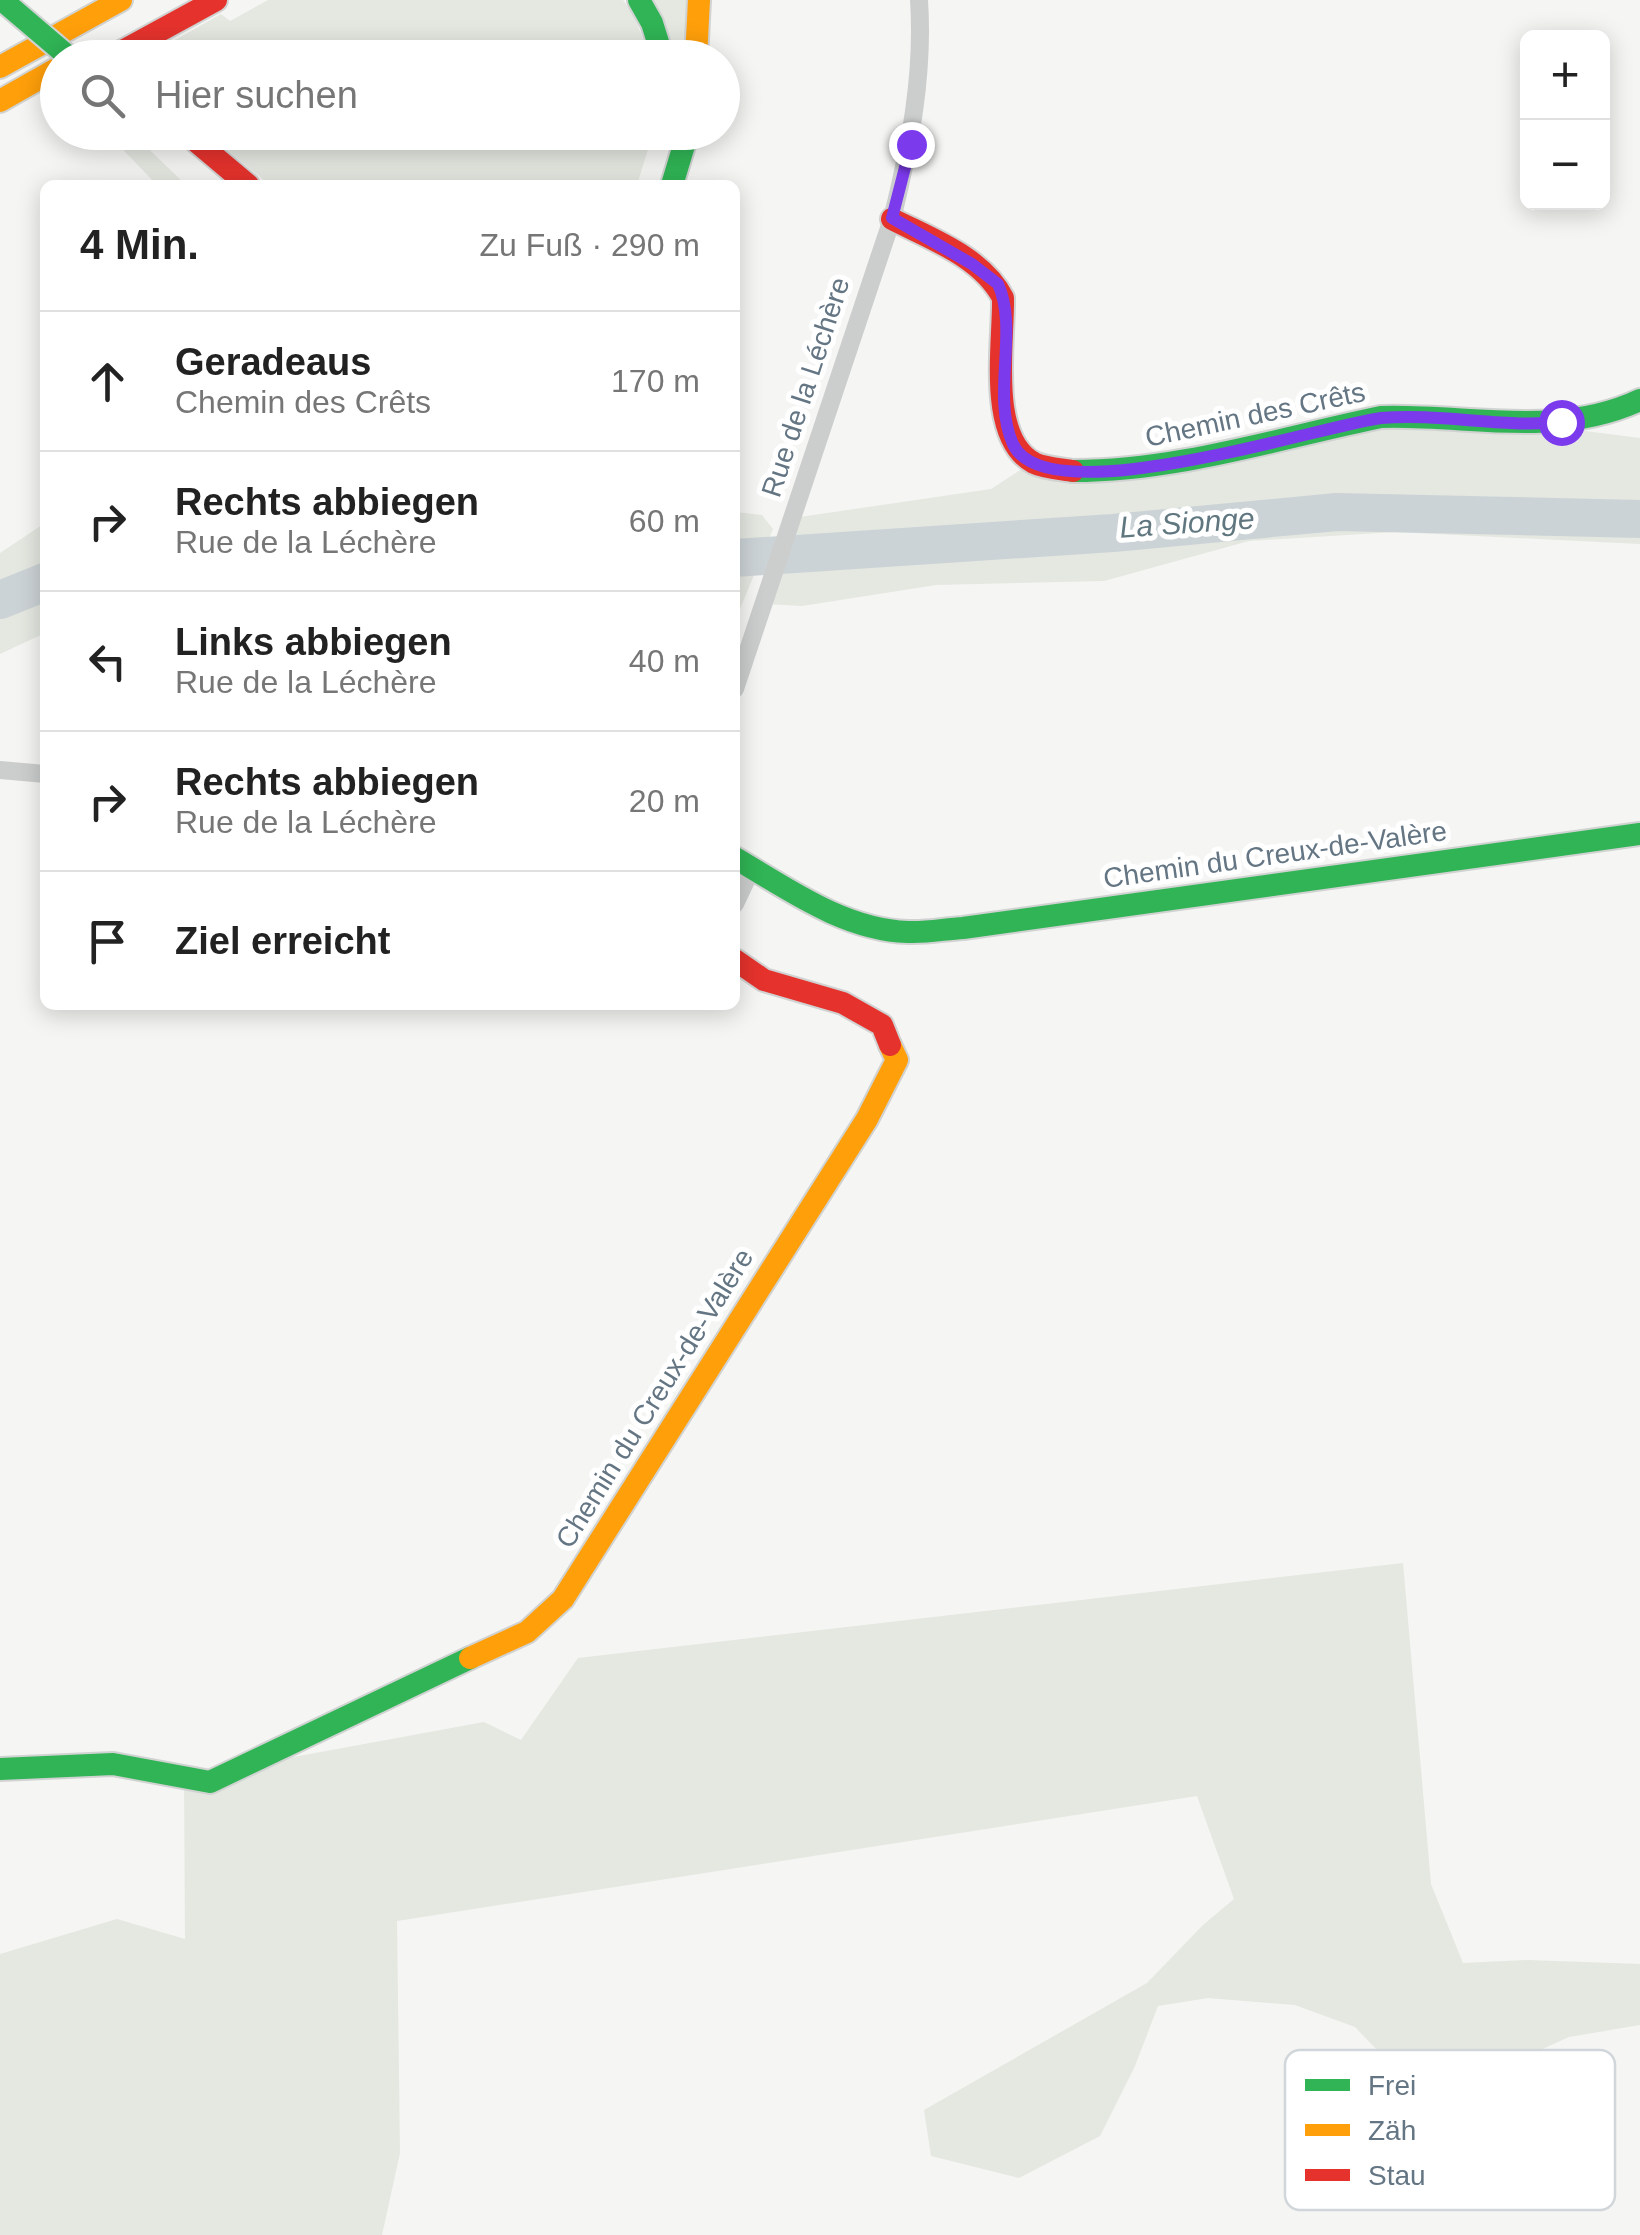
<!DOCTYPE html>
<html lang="de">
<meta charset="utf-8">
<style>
:root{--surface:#fff;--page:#f6f6f6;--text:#222;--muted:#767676;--line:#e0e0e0}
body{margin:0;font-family:Helvetica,sans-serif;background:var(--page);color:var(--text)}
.controls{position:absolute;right:30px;top:30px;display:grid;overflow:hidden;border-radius:15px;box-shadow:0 5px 25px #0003}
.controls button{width:90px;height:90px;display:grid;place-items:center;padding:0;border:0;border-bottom:2px solid var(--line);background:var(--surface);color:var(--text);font:50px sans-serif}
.stop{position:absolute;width:30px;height:30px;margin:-22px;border:8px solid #7c3aed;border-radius:50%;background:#fff}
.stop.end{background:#7c3aed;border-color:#fff;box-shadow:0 2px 10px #0008}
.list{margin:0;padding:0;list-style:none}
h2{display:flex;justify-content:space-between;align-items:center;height:130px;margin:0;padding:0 40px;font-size:42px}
h2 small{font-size:32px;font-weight:400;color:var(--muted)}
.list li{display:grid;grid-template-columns:65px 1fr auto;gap:30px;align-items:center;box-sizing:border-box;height:140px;padding:0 40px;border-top:2px solid var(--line)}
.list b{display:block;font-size:38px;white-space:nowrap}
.list p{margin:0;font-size:32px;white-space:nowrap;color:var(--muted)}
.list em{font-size:32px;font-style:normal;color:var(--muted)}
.icon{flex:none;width:55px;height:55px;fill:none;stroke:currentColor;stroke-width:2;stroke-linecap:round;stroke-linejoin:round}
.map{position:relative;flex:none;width:1640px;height:2235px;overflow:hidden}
.search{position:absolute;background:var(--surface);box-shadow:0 5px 25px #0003;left:40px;top:40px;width:700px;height:110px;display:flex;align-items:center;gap:25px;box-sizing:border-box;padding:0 35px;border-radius:55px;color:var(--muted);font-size:38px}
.panel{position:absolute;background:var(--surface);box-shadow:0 5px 25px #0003;left:40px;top:180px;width:700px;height:830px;border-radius:15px}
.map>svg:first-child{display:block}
.green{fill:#e4e8e1}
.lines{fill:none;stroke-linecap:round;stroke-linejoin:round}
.river{stroke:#ccd3d6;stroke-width:38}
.fast-casing{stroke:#d1d3d2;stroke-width:26}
.slow-casing{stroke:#d1d3d2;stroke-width:26}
.jam-casing{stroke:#d1d3d2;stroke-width:26}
.street{stroke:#cccece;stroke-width:18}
.fast{stroke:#30b455;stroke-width:22}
.slow{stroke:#ff9f0a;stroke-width:22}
.jam{stroke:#e5322d;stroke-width:22}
.fast-bridge-casing{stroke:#d1d2d2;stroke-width:26;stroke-linecap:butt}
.fast-bridge{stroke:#30b455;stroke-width:22}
.route{stroke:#7c3aed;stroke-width:12}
.labels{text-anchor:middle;stroke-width:10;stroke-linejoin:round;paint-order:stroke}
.street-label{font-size:28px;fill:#647583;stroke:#fff}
.water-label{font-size:30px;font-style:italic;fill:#607780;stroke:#fff}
.key{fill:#fff;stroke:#d0d6da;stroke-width:2.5}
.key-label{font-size:28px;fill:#647583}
</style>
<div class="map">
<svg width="1640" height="2235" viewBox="0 0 1640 2235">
<rect width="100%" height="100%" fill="#f5f5f3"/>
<path class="green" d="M268 0H623L634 15 650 58H143L221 14 230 21Z
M649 0H691L689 57H673Z
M107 133H132L186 185H157Z
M206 133H653L637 185H270Z
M1355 421 1530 424 1640 438V544L1396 532 1249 541 1104 581 936 585 802 606 765 604 793 518 991 489 1031 463 1060 473Z
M735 512 762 515 773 529 740 609 735 610Z
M45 523V633L0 654V553Z
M1403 1563 1431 1884 1463 1963 1528 1960 1640 1964V2025L1569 2037 1426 2101 1355 2027 1295 2005 1208 1998 1158 2006 1135 2066 1100 2136 1019 2178 931 2156 924 2110 1147 1983 1203 1925 1234 1899 1197 1796 397 1921 400 2153 382 2235H0V1954L117 1919 185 1939 184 1777 484 1722 521 1740 578 1658Z"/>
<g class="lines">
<path class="river" d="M735 558 1113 533 1337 512 1640 519
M0 600 45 582"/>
<g class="fast-casing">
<path id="fast" d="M639 0 652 23 663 58
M672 185 688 132
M1073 471C1178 471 1279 438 1381 417 1468 414 1557 439 1640 400
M735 858C788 889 844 930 908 932 926 933 945 929 963 928L1640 834
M0 1769 113 1764 210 1782 470 1658"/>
</g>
<g class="slow-casing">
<path id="slow" d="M696 58 699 0
M0 67 121 0
M0 101 58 68
M470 1658 527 1632 563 1599 867 1119 897 1060 890 1045"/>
</g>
<g class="jam-casing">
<path id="jam" d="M110 58 216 0
M185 132 248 185
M892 219C931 239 982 257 1003 298 1004 343 987 438 1034 463 1044 468 1061 469 1073 471
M735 960 764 980 843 1003 882 1025 890 1045"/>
</g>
<path class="street" d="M735 689 892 219C910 146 924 75 919 0
M0 770 45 774
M735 904 752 868"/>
<use href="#fast" class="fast"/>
<use href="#slow" class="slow"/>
<use href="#jam" class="jam"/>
<g class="fast-bridge-casing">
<path id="fast-bridge" d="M2 0 70 58"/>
</g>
<use href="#fast-bridge" class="fast-bridge"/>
</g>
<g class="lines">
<path class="route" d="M911 144 892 218 972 264 998 284C1019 330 991 396 1013 444 1045 516 1316 427 1381 418 1441 413 1501 428 1561 422"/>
</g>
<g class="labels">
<g class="street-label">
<text transform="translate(805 387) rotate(-72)" y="10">Rue de la Léchère</text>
<text transform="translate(1255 414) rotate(-12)" y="10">Chemin des Crêts</text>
<text transform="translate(1275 854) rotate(-8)" y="10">Chemin du Creux-de-Valère</text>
<text transform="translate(654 1398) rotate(-58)" y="10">Chemin du Creux-de-Valère</text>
</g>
<g class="water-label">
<text transform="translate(1187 523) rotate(-4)" y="10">La Sionge</text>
</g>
</g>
<rect x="1285" y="2050" width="330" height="160" rx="15" class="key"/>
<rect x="1305" y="2079" width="45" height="12" fill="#30b455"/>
<rect x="1305" y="2124" width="45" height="12" fill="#ff9f0a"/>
<rect x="1305" y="2169" width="45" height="12" fill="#e5322d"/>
<g class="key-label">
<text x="1368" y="2095">Frei</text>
<text x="1368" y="2140">Zäh</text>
<text x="1368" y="2185">Stau</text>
</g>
</svg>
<div class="controls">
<button>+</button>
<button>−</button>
</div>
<div class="stop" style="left:1561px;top:422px"></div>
<div class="stop end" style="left:911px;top:144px"></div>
<div class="search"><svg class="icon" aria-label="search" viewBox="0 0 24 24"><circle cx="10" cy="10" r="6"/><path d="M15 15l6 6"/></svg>Hier suchen</div>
<section class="panel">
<h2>4 Min.<small>Zu Fuß · 290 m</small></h2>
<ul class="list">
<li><svg class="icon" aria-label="ahead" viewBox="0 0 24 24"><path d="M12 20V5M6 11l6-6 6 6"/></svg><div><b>Geradeaus</b><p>Chemin des Crêts</p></div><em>170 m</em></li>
<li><svg class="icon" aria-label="right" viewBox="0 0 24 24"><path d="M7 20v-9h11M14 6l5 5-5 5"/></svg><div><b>Rechts abbiegen</b><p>Rue de la Léchère</p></div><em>60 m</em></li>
<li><svg class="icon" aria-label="left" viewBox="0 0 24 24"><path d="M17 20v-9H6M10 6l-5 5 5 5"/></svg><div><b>Links abbiegen</b><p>Rue de la Léchère</p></div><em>40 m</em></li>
<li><svg class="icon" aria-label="right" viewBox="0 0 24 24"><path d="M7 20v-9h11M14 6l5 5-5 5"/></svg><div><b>Rechts abbiegen</b><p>Rue de la Léchère</p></div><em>20 m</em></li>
<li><svg class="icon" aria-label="arrive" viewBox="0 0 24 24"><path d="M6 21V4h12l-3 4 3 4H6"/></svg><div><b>Ziel erreicht</b></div></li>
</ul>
</section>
</div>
